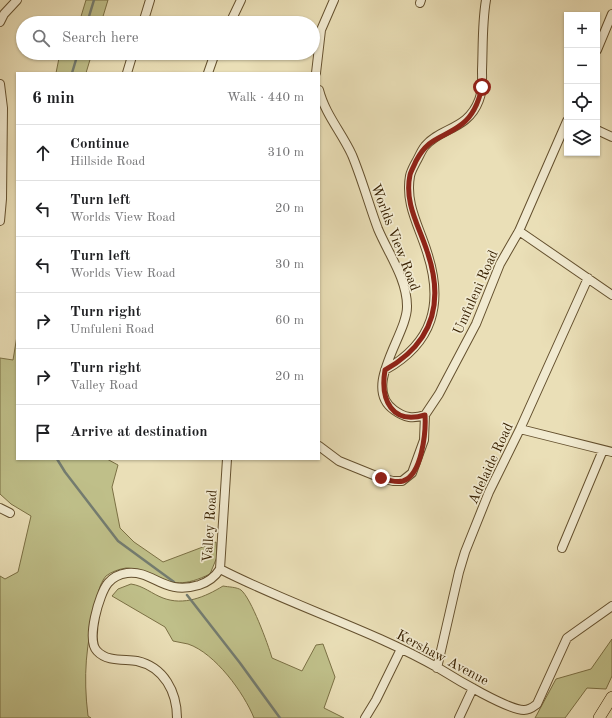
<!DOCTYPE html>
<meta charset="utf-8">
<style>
:root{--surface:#fff;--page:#f6f6f6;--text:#202124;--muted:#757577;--line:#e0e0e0}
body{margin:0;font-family:"Old Standard TT",serif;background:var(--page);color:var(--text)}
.controls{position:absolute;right:12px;top:12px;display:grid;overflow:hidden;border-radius:0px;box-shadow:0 1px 3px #0004}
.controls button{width:36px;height:36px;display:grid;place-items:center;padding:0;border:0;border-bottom:1px solid var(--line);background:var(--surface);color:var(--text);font:20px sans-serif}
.stop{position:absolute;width:12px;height:12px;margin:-9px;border:3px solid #8f2418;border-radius:50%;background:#fff}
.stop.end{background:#8f2418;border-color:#fff;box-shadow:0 1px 4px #0008}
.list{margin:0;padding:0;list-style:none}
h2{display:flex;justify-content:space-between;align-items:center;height:52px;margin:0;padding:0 16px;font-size:17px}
h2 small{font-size:13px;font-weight:400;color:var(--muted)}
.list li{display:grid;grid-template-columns:26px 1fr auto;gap:12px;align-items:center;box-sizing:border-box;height:56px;padding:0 16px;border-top:1px solid var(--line)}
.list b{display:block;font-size:15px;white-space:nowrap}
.list p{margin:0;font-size:13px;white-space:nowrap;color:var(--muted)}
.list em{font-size:13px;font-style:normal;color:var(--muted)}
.icon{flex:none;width:22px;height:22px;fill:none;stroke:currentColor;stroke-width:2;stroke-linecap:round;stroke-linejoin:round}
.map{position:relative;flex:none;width:612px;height:718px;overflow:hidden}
.search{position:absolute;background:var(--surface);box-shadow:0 1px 3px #0004;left:16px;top:16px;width:304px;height:44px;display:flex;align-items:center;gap:10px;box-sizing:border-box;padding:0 14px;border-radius:22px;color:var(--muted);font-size:15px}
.panel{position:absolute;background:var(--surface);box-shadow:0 1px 3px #0004;left:16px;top:72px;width:304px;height:388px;border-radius:0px}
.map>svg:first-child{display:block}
.green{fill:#bfbf89;stroke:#7b7044}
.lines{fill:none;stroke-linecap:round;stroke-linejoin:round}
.stream{stroke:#747c70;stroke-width:2.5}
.minor-casing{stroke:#64502e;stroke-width:10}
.highway-casing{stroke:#372000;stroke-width:12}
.minor{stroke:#f1ead0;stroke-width:8}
.highway{stroke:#eadfb7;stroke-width:11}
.route{stroke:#8f2418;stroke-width:5}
.labels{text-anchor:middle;stroke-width:3.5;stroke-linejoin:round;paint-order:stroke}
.street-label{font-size:14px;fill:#372000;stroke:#f1ead0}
</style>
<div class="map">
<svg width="612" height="718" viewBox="0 0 612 718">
<rect width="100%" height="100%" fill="#eadfb7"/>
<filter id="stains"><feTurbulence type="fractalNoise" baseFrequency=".005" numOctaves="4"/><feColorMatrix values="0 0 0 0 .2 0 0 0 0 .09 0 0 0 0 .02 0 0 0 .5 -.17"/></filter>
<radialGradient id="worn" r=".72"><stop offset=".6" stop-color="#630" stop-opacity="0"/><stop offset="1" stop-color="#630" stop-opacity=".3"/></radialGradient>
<path class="green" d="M86 0H108L101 23H79Z
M60 53H92L86 73H56Z
M17 336V459H107L118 465 112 487 120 528 134 542 163 562 216 542 217 557 210 574C185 586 174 585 149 575 142 572 134 568 126 568 119 569 111 572 106 576 99 584 98 595 96 605 86 645 83 675 88 716L91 718H0V576L5 579 18 572 31 516 11 504 0 494V358L13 360Z
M131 584C144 586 152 594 163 598 184 606 205 597 223 586 228 587 237 587 241 590 251 598 268 644 272 658L302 671 316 645 323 644 335 677 324 708 344 718H254C244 693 215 653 188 644 183 643 178 642 173 641L165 627 112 596 118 589Z
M612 639V676L606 689 587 688 565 718H535L556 679 591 669Z"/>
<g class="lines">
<path class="stream" d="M87 23 94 0
M72 73 78 53
M57 459 65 472 118 541 174 582
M187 595 240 663 280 718"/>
<g class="minor-casing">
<path id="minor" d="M420 3 421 0
M0 22 4 14 17 0
M143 23 150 0
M230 23 241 0
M597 50 612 14
M127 73 133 53
M208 73 215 53
M316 73 321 30 334 0
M0 84 3 108 2 199 0 221
M319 90C325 114 342 133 352 155 362 179 369 205 378 229 388 253 407 279 407 306 408 334 361 387 394 410 405 418 413 419 425 415
M597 130 612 137
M519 231 612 295
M385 370C433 343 444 304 427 252 419 226 405 204 410 176 411 171 414 166 416 162 419 157 421 151 425 146 441 127 468 130 479 100 483 91 482 79 482 70 483 47 482 23 486 0
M520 429 612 452
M319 446 339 461 381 478 393 481H402L412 473 424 440 425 415 439 394 476 324 500 264 519 231 567 121
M0 508 10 513
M562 548 603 450
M220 569C292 606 370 629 440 669 456 679 508 710 524 710 530 710 533 707 537 704L567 638 612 606
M437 668 459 572 465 552 489 492 520 429 588 278
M177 718C177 692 164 667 137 661 124 659 107 662 97 651 86 640 99 594 108 583 113 577 120 574 127 573 154 570 163 596 199 585 208 582 215 577 220 569L227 459
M365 718 376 700 401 649
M459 718 473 688"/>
</g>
<g class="highway-casing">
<path id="highway" d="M599 718 612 697"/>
</g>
<use href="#minor" class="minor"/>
<use href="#highway" class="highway"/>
</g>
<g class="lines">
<path class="route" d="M381 478C387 480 396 483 403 481 422 475 426 432 425 415 392 425 380 400 385 370 433 343 445 303 427 251 419 226 404 203 410 175 411 171 414 166 416 161 429 136 443 139 462 124 474 115 479 101 482 87"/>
</g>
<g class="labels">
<g class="street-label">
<text transform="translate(396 237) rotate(69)" y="5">Worlds View Road</text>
<text transform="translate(475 292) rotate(-66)" y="5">Umfuleni Road</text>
<text transform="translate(490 463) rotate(-65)" y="5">Adelaide Road</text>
<text transform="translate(209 526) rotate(-86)" y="5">Valley Road</text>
<text transform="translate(443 657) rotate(28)" y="5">Kershaw Avenue</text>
</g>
</g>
<rect width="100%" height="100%" filter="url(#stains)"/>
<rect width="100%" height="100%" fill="url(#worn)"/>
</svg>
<div class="controls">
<button>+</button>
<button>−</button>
<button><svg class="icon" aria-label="locate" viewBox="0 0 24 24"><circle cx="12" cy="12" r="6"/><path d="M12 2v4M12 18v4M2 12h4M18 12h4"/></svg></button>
<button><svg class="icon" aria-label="layers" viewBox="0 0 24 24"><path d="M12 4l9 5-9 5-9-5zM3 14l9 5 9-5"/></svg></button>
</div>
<div class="stop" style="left:482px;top:87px"></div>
<div class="stop end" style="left:381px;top:478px"></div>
<div class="search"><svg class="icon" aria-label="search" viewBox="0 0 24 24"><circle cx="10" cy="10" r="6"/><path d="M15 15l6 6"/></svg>Search here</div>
<section class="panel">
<h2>6 min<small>Walk · 440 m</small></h2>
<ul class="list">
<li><svg class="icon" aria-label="ahead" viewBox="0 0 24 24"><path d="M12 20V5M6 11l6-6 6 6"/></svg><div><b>Continue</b><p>Hillside Road</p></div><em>310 m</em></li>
<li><svg class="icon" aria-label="left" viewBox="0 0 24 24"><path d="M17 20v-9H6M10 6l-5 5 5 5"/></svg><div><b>Turn left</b><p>Worlds View Road</p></div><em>20 m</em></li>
<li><svg class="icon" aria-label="left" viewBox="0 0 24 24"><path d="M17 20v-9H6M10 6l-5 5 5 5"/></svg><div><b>Turn left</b><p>Worlds View Road</p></div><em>30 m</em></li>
<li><svg class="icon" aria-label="right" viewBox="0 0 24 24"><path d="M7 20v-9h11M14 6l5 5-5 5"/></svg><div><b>Turn right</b><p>Umfuleni Road</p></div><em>60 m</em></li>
<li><svg class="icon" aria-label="right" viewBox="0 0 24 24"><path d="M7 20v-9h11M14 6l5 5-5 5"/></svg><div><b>Turn right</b><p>Valley Road</p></div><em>20 m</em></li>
<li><svg class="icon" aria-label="arrive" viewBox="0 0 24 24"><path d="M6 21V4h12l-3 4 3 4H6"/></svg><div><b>Arrive at destination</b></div></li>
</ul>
</section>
</div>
